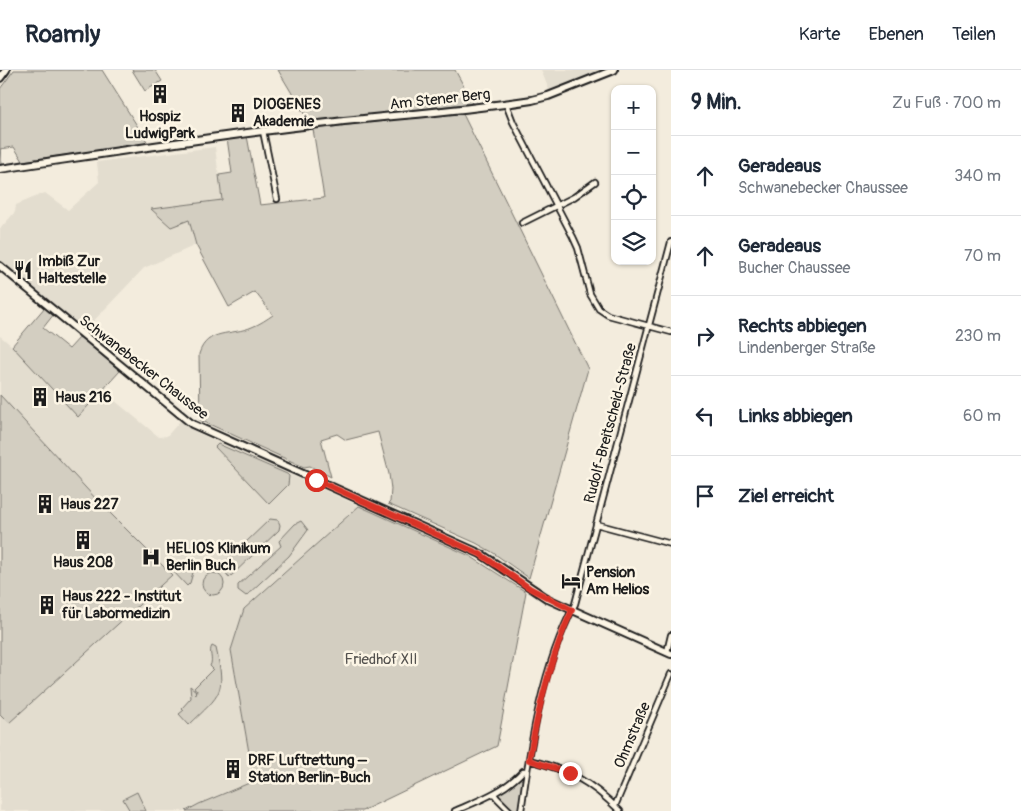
<!DOCTYPE html>
<html lang="de">
<meta charset="utf-8">
<style>
:root{--surface:#fff;--page:#f2f2f3;--text:#1f2937;--muted:#747a83;--line:#e0e1e3}
body{margin:0;font-family:Pangolin,sans-serif;background:var(--page);color:var(--text)}
.controls{position:absolute;right:15px;top:15px;display:grid;overflow:hidden;border-radius:10px;box-shadow:0 1px 4px #0004}
.controls button{width:45px;height:45px;display:grid;place-items:center;padding:0;border:0;border-bottom:1px solid var(--line);background:var(--surface);color:var(--text);font:25px sans-serif}
.stop{position:absolute;width:15px;height:15px;margin:-11px;border:4px solid #d93025;border-radius:50%;background:#fff}
.stop.end{background:#d93025;border-color:#fff;box-shadow:0 1px 5px #0008}
.list{margin:0;padding:0;list-style:none}
h2{display:flex;justify-content:space-between;align-items:center;height:65px;margin:0;padding:0 20px;font-size:21px}
h2 small{font-size:16px;font-weight:400;color:var(--muted)}
.list li{display:grid;grid-template-columns:32px 1fr auto;gap:15px;align-items:center;box-sizing:border-box;height:80px;padding:0 20px;border-top:1px solid var(--line)}
.list b{display:block;font-size:19px;white-space:nowrap}
.list p{margin:0;font-size:16px;white-space:nowrap;color:var(--muted)}
.list em{font-size:16px;font-style:normal;color:var(--muted)}
.icon{flex:none;width:28px;height:28px;fill:none;stroke:currentColor;stroke-width:2;stroke-linecap:round;stroke-linejoin:round}
.map{position:relative;flex:none;width:671px;height:741px;overflow:hidden}
header{display:flex;align-items:center;gap:30px;box-sizing:border-box;height:70px;padding:0 25px;background:var(--surface);border-bottom:1px solid var(--line)}
header strong{font-size:24px}
nav{display:flex;gap:28px;margin-inline-start:auto;font-size:18px}
main{display:flex}
aside{flex:1;background:var(--surface)}
.map>svg:first-child{display:block}
.built{fill:#e3ddcf}
.green{fill:#d3cec1;stroke:#78756e}
.lines{fill:none;stroke-linecap:round;stroke-linejoin:round}
.street-casing{stroke:#1c1c1c;stroke-width:8}
.secondary-casing{stroke:#1c1c1c;stroke-width:10}
.street{stroke:#fcf5e5;stroke-width:4.5}
.secondary{stroke:#fcf5e5;stroke-width:6}
.route{stroke:#d93025;stroke-width:6}
.labels{text-anchor:middle;stroke-width:5;stroke-linejoin:round;paint-order:stroke}
.street-label{font-size:15px;fill:#1c1c1c;stroke:#fcf5e5}
.poi-label{font-size:15px;font-weight:bold;fill:#1c1c1c;stroke:#fcf5e5;text-anchor:start}
.park-label{font-size:15px;fill:#53514e;stroke:#fcf5e5}
</style>
<header>
<strong>Roamly</strong>
<nav><a>Karte</a><a>Ebenen</a><a>Teilen</a></nav>
</header>
<main>
<div class="map">
<svg width="671" height="741" viewBox="0 0 671 741">
<rect width="100%" height="100%" fill="#f3ecdd"/>
<filter id="ink" filterUnits="userSpaceOnUse"><feTurbulence type="fractalNoise" baseFrequency=".02" numOctaves="2"/><feDisplacementMap in="SourceGraphic" scale="10" xChannelSelector="R" yChannelSelector="G"/><feConvolveMatrix kernelMatrix="1 2 1 2 8 2 1 2 1" color-interpolation-filters="sRGB"/></filter>
<g filter="url(#ink)">
<path class="built" d="M541 0H602L549 20Z
M215 77 222 130 152 139 189 149 196 175 144 198 85 260 0 191V159L15 142 16 135 45 123 68 140 99 112 97 92Z
M30 255 106 317 111 323 109 326 159 367 167 366 180 351 198 363 213 370 359 436 244 539 231 580 254 711 199 734 186 741H0V266L12 276Z"/>
<path class="green" d="M14 0H102L148 73 23 91 14 77 0 79 2 94 0 95V19Z
M132 0H155L162 11 145 21Z
M278 0H455L473 33 309 52Z
M462 42 588 299 529 508 492 482 476 473 388 434 390 432 391 419 389 404 378 362 346 370 337 364 321 369 331 407 310 396 304 397 200 350 199 284C207 258 232 266 252 257 260 254 267 249 273 245L255 222 229 237 196 175 189 150 171 157 151 139 222 130 219 105 232 103 227 68 247 66 260 135 324 128 313 59Z
M45 237 54 244 43 258 69 279 80 267 120 301 78 347 12 276Z
M0 325 97 430 172 505 9 653 0 644Z
M218 374 287 404 289 406 288 415 269 434 215 377Z
M359 436 470 486 526 522 497 676 362 741H186L199 734 254 711 231 580 244 539Z
M270 449 278 450 280 455 279 460 229 508 225 501 219 498Z
M301 451 308 460 289 486 246 526 238 520V515L281 476 279 471 295 454Z
M185 491 194 499 190 513 187 516 173 501Z
M202 514a11 11 0 1 1 22 0a11 11 0 1 1-22 0Z
M212 576 216 578C226 624 222 623 189 655L179 644 184 640 182 638 191 628 190 616 196 621 194 623 196 625 197 620 194 618 213 599 210 596C214 589 208 582 212 576Z
M520 708 523 711 518 741H513L496 724Z
M137 722 146 741H130L123 729Z"/>
<g class="lines">
<g class="street-casing">
<path id="street" d="M506 34 513 52 573 167 578 178 590 224 599 239 608 245 671 262
M263 61 277 129
M522 153 574 127 595 112
M596 454 671 474
M667 582 671 565
M529 690C569 700 590 711 620 741
M494 724 497 728 510 741
M615 736 671 604
M455 741C480 730 505 721 523 701H527
M521 741C531 671 542 597 575 534L671 172"/>
</g>
<g class="secondary-casing">
<path id="secondary" d="M0 8 6 0
M0 99C101 84 201 68 303 56 379 46 456 42 532 30L548 26 614 0
M0 196 192 354 481 484 548 529 671 584"/>
</g>
<use href="#street" class="street"/>
<use href="#secondary" class="secondary"/>
</g>
</g>
<g class="lines" filter="url(#ink)">
<path class="route" d="M316 410 480 484 531 519 572 540C550 588 538 639 529 690L570 703"/>
</g>
<defs>
<g id="building-bare" transform="scale(1.5)"><path d="M-4-6H4V6H1V3H-1V6H-4ZM-2.5-4.3h1.7v1.8h-1.7ZM.8-4.3h1.7v1.8H.8ZM-2.5-1h1.7V.8h-1.7ZM.8-1h1.7V.8H.8Z" fill="#1c1c1c" stroke="#fcf5e5" stroke-width="2.5" paint-order="stroke"/></g>
<g id="restaurant-bare" transform="scale(1.5)"><path d="M-5-6h1v4h1v-4h1v4h1v-4h1v5L-1.5 .5V6h-2V.5L-5-1ZM5-6V6H3V1.5H1.5Q1.5-4 5-6Z" fill="#1c1c1c" stroke="#fcf5e5" stroke-width="2.5" paint-order="stroke"/></g>
<g id="hospital-bare" transform="scale(1.5)"><path d="M-5-5h3v3.5h4V-5h3V5h-3V1.5h-4V5h-3Z" fill="#1c1c1c" stroke="#fcf5e5" stroke-width="2.5" paint-order="stroke"/></g>
<g id="hotel-bare" transform="scale(1.5)"><path d="M-6-4.5h1.5V1H6V5H4.5V3h-9V5H-6ZM-4 0a1.8 1.8 0 1 1 3.6 0ZM.5 0V-2.5h3Q6-2.5 6 0Z" fill="#1c1c1c" stroke="#fcf5e5" stroke-width="2.5" paint-order="stroke"/></g>
</defs>
<g fill-rule="evenodd">
<use href="#building-bare" x="160" y="24"/>
<use href="#building-bare" x="238" y="43"/>
<use href="#restaurant-bare" x="23" y="200"/>
<use href="#building-bare" x="40" y="327"/>
<use href="#building-bare" x="45" y="434"/>
<use href="#building-bare" x="83" y="470"/>
<use href="#hospital-bare" x="151" y="487"/>
<use href="#hotel-bare" x="571" y="511"/>
<use href="#building-bare" x="47" y="535"/>
<use href="#building-bare" x="233" y="699"/>
</g>
<g class="labels">
<g class="street-label">
<text transform="translate(440 29) rotate(-6)" y="5">Am Stener Berg</text>
<text transform="translate(144 297) rotate(38)" y="5">Schwanebecker Chaussee</text>
<text transform="translate(610 353) rotate(-75)" y="5">Rudolf-Breitscheid-Straße</text>
<text transform="translate(632 665) rotate(-67)" y="5">Ohmstraße</text>
</g>
<g class="poi-label">
<text x="253" y="39">DIOGENES<tspan x="253" dy="17">Akademie</tspan></text>
<text x="160" y="51" text-anchor="middle">Hospiz<tspan x="160" dy="17">LudwigPark</tspan></text>
<text x="38" y="196">Imbiß Zur<tspan x="38" dy="17">Haltestelle</tspan></text>
<text x="55" y="332">Haus 216</text>
<text x="60" y="439">Haus 227</text>
<text x="166" y="483">HELIOS Klinikum<tspan x="166" dy="17">Berlin Buch</tspan></text>
<text x="83" y="497" text-anchor="middle">Haus 208</text>
<text x="586" y="507">Pension<tspan x="586" dy="17">Am Helios</tspan></text>
<text x="62" y="531">Haus 222 - Institut<tspan x="62" dy="17">für Labormedizin</tspan></text>
<text x="248" y="695">DRF Luftrettung –<tspan x="248" dy="17">Station Berlin-Buch</tspan></text>
</g>
<g class="park-label">
<text x="381" y="594">Friedhof XII</text>
</g>
</g>
</svg>
<div class="controls">
<button>+</button>
<button>−</button>
<button><svg class="icon" aria-label="locate" viewBox="0 0 24 24"><circle cx="12" cy="12" r="6"/><path d="M12 2v4M12 18v4M2 12h4M18 12h4"/></svg></button>
<button><svg class="icon" aria-label="layers" viewBox="0 0 24 24"><path d="M12 4l9 5-9 5-9-5zM3 14l9 5 9-5"/></svg></button>
</div>
<div class="stop" style="left:316px;top:410px"></div>
<div class="stop end" style="left:570px;top:703px"></div>
</div>
<aside>
<h2>9 Min.<small>Zu Fuß · 700 m</small></h2>
<ul class="list">
<li><svg class="icon" aria-label="ahead" viewBox="0 0 24 24"><path d="M12 20V5M6 11l6-6 6 6"/></svg><div><b>Geradeaus</b><p>Schwanebecker Chaussee</p></div><em>340 m</em></li>
<li><svg class="icon" aria-label="ahead" viewBox="0 0 24 24"><path d="M12 20V5M6 11l6-6 6 6"/></svg><div><b>Geradeaus</b><p>Bucher Chaussee</p></div><em>70 m</em></li>
<li><svg class="icon" aria-label="right" viewBox="0 0 24 24"><path d="M7 20v-9h11M14 6l5 5-5 5"/></svg><div><b>Rechts abbiegen</b><p>Lindenberger Straße</p></div><em>230 m</em></li>
<li><svg class="icon" aria-label="left" viewBox="0 0 24 24"><path d="M17 20v-9H6M10 6l-5 5 5 5"/></svg><div><b>Links abbiegen</b></div><em>60 m</em></li>
<li><svg class="icon" aria-label="arrive" viewBox="0 0 24 24"><path d="M6 21V4h12l-3 4 3 4H6"/></svg><div><b>Ziel erreicht</b></div></li>
</ul>
</aside>
</main>
